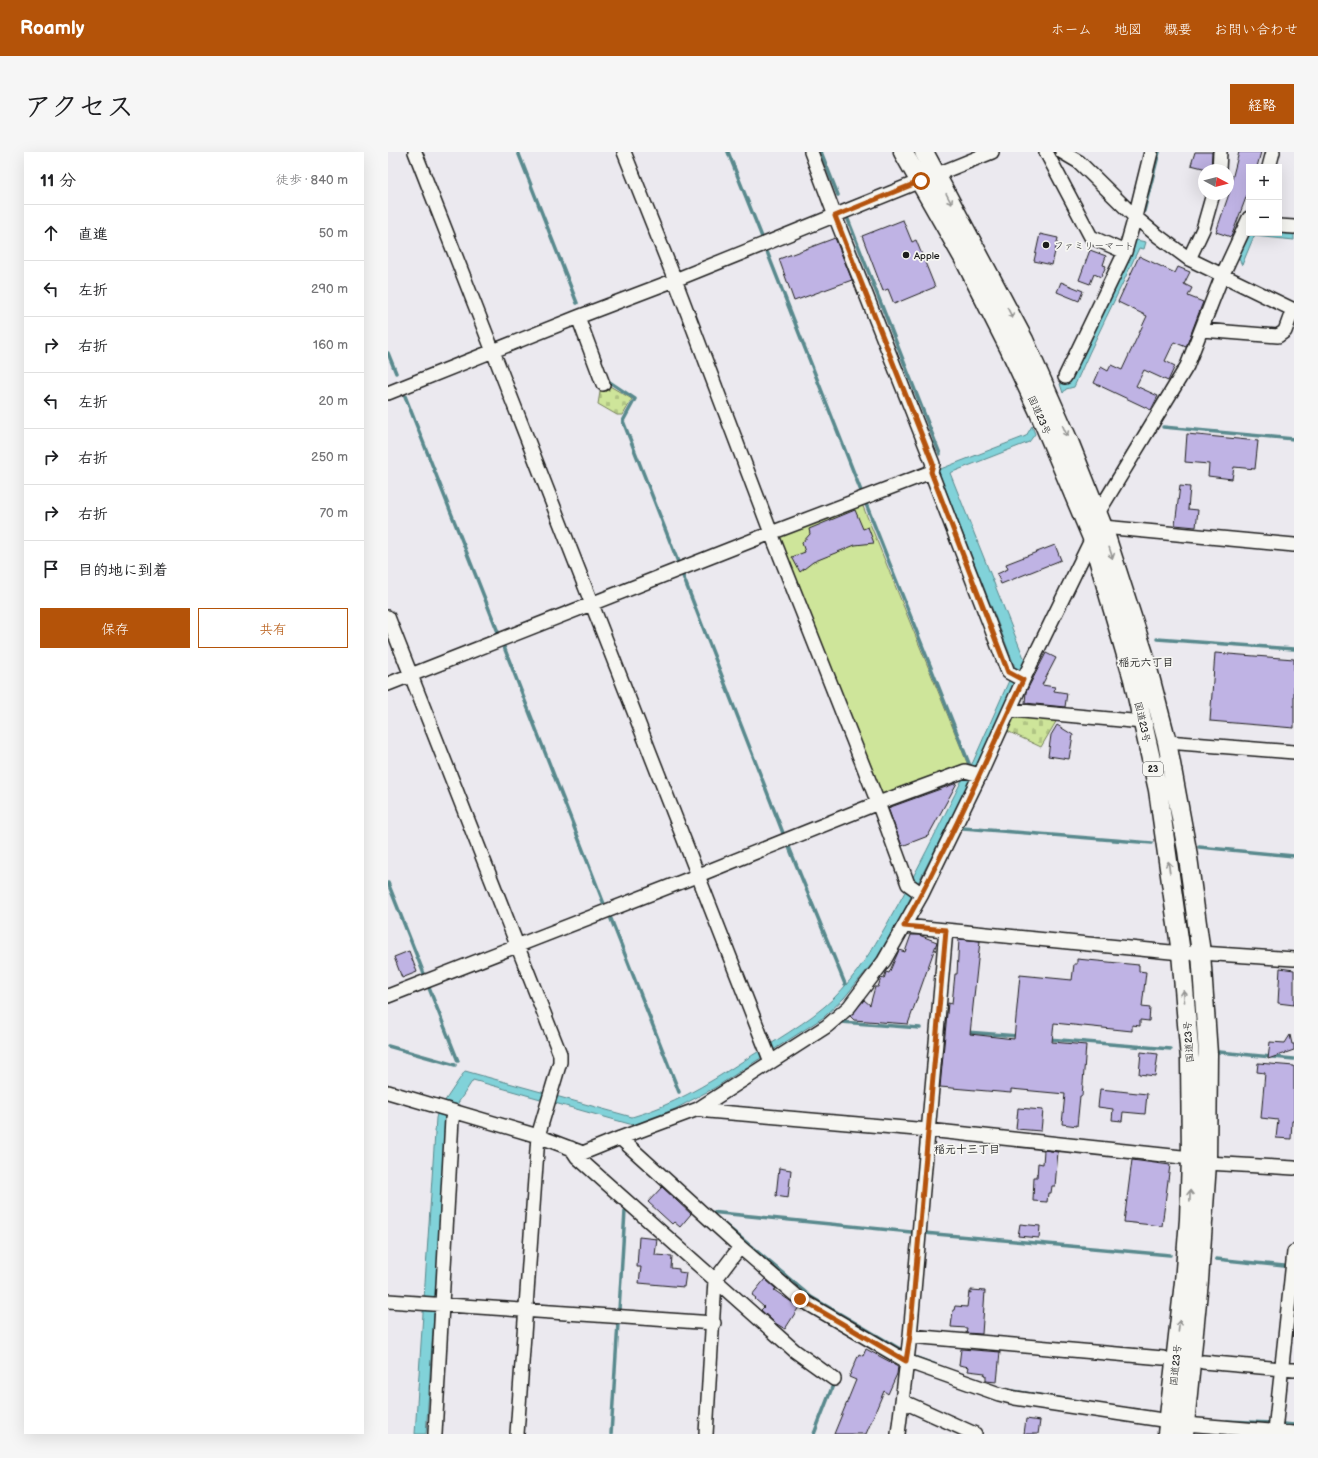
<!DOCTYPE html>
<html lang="ja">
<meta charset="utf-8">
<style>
:root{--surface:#fff;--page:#f6f6f6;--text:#202124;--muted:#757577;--line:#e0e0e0;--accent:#b45309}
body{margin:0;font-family:"Balsamiq Sans","Klee One",sans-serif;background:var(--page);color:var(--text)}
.controls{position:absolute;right:12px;top:12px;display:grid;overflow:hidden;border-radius:0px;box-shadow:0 4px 16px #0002}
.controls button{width:36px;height:36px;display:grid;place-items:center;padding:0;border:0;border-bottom:1px solid var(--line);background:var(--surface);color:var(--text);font:20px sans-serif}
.compass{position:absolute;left:810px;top:12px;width:36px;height:36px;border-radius:50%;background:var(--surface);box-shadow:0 4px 16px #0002;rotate:97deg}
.stop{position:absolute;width:12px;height:12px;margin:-9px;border:3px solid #b45309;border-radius:50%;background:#fff}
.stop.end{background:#b45309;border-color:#fff;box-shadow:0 1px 4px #0008}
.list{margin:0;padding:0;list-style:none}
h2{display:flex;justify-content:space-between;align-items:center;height:52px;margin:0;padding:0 16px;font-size:17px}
h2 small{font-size:13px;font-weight:400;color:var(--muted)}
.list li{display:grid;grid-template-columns:26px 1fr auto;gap:12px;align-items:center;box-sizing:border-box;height:56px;padding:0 16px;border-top:1px solid var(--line)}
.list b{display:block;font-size:15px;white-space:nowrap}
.list em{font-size:13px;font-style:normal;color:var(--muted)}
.actions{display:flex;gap:8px;padding:12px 16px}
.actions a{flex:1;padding:9px 0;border:1px solid var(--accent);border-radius:0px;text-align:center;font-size:14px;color:var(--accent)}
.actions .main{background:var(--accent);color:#fff}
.icon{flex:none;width:22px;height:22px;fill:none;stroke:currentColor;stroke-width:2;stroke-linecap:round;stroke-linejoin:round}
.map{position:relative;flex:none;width:906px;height:1282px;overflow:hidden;border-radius:0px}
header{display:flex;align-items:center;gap:24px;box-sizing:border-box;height:56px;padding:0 20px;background:var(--accent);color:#fff}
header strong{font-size:19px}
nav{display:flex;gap:22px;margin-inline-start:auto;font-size:14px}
.intro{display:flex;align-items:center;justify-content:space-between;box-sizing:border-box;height:96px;padding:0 24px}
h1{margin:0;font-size:28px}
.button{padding:10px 18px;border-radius:0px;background:var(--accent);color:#fff;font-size:14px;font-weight:700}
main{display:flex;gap:24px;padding:0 24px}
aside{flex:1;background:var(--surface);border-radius:0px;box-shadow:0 4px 16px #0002}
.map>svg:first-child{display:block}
.cemetery{fill:url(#cemetery-stones);stroke:#75805b}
.pitch{fill:#cee59a;stroke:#75805b}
.water{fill:#81d2d9;stroke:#59898d}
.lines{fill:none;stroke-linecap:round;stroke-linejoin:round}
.stream{stroke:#59898d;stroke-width:3.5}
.building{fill:#bfb3e4;stroke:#1c1c1c}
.minor-casing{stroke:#1c1c1c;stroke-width:16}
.highway-casing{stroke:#1c1c1c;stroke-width:21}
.minor{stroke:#f6f6f2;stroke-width:13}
.highway{stroke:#f6f6f2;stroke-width:18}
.oneway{stroke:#949492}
.route{stroke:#b45309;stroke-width:5}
.poi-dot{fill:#1c1c1c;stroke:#f6f6f2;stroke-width:1.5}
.labels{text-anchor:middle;stroke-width:3.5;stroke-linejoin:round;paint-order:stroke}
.shield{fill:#f6f6f2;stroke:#5d5d5c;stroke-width:1}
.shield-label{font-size:9px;font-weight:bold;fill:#1c1c1c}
.poi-label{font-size:10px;fill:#1c1c1c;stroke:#f6f6f2;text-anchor:start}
.street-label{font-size:10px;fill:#1c1c1c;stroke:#f6f6f2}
.neighbourhood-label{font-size:11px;font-weight:bold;fill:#1c1c1c;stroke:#f6f6f2}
</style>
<header>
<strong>Roamly</strong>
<nav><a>ホーム</a><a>地図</a><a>概要</a><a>お問い合わせ</a></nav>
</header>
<div class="intro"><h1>アクセス</h1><a class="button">経路</a></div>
<main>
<aside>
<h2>11 分<small>徒歩 · 840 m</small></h2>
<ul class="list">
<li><svg class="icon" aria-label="ahead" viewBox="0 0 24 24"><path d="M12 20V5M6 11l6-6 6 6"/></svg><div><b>直進</b></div><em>50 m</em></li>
<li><svg class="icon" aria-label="left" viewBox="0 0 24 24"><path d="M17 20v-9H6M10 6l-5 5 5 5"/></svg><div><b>左折</b></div><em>290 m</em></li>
<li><svg class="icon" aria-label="right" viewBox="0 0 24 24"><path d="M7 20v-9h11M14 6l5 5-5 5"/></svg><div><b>右折</b></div><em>160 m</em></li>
<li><svg class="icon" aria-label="left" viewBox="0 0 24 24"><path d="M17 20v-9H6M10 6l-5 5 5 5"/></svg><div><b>左折</b></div><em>20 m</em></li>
<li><svg class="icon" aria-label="right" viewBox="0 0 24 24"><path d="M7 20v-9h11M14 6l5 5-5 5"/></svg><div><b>右折</b></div><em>250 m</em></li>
<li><svg class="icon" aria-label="right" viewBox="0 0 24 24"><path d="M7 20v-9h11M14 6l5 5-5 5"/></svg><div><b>右折</b></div><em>70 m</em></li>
<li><svg class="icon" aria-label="arrive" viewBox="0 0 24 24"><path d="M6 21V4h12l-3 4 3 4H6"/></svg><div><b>目的地に到着</b></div></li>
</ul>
<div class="actions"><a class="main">保存</a><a>共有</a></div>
</aside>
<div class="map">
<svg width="906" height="1282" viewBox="0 0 906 1282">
<defs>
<pattern id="cemetery-stones" width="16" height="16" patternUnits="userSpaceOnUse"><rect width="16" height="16" fill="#cee59a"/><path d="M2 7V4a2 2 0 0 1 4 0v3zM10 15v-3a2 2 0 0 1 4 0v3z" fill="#b0c484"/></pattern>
</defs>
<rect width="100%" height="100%" fill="#ebe9ef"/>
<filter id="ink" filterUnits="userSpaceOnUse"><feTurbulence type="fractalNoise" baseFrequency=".025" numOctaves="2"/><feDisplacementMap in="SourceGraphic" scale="8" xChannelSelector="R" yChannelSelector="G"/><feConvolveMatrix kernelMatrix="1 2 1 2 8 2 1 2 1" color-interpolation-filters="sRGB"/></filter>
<g filter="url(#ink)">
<path class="cemetery" d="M220 233 244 247 235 263H229L210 252 213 234Z
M624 563 669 568 653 595 617 578Z"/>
<path class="pitch" d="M474 352 580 613H576L495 643 490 642 391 387 392 383Z"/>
<path class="water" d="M891 79 906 80V88L866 84 854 113 850 105 861 81H891Z
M748 88 758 90 756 97 751 96C730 143 706 188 686 235L678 237 675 241 672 232 683 227Z
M644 274 647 282 641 290 562 321 638 511 591 617 583 627 510 770 488 807 456 846 436 865 328 935 287 957 245 973 85 928 59 968 38 1282H27L48 966 50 959 77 919 244 965C283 954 318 933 352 911 382 892 421 870 446 846 468 824 484 798 499 772 527 724 551 674 576 624L585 610 627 515 550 318 638 284Z"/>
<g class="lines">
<path class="stream" d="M130 0 189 151
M340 0 374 85
M433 0 450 43
M756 59 771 0
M459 65 552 302
M378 97 473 339
M0 201 8 221
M219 227 220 229 247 247 235 269 290 410
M17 244 110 480
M775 275 906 287
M478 352 582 614
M295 424 395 681
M769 487 906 497
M116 495 216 752
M575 676 764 691
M401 695 457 832
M811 695 906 704
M0 731 36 822
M223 767 291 940
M41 836 70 909
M453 870 532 876
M578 880 630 884
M660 887 783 897
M0 894 67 913
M831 900 906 907
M320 1058 322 1060 523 1080
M334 1070 423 1145 512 1197
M536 1081 782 1103
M828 1107 896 1114
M231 1158 237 1059
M526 1205 548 1213
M618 1238 689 1249
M839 1269 883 1271
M895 1272 906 1273
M223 1282 230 1171
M426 1282 445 1233"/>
</g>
<path class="building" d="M807 0H824L823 18 803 13Z
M851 0H873L869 15H861V44L859 43 843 85 828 80 842 39H841Z
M515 68 524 90 528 88 547 135 506 152 500 137 495 139 474 84Z
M652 82 670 86 664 113 646 109Z
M447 86 464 128 406 149 391 107Z
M702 98 718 104 715 113 718 114 713 125 706 122 702 132 691 128Z
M751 104 787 121 790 115 802 120 796 132 804 136 800 144 815 150 798 195 786 190 777 209 787 214 780 229 756 218 748 234 770 244 763 258 706 231 713 215 720 219 723 213 734 218 759 164 730 150Z
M673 130 695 139 691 149 669 140Z
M799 282 870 289 867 317 846 315 844 327 820 324 821 312 797 310Z
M792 334 802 335 800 357 810 358 808 375 787 373Z
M467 358 475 377 480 375 486 391 467 393 425 410 412 420 404 405 417 400 414 391 422 382 421 377Z
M667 393 673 408 613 432 609 422 620 417 618 412Z
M658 501 668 506 654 533 667 535 666 539 679 541 677 555 637 551 638 540Z
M827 501 906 507V576L822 569Z
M669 573 685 583 681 607 660 604 663 583Z
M569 631 540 684 514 694 500 656Z
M523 783H531L549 790 520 872 466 868 462 864 476 848 482 853 487 835H490L493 826 496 827 498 820 501 821 511 798 517 800Z
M571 787 592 789 582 882 626 887 632 823 684 828 686 812H689V807L751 813V819L758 820 754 855 762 856 761 869 752 868V874L744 873V879L666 871 664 890 698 893 694 944H692L689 974 674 972 677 942 623 937V941L552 935 560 851 564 852 567 822H569Z
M21 799 29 820 14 826 6 805Z
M892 816 906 818V853L890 851Z
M902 883 904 892H906V898L880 907 882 890 897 891Z
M753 900 770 902 767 924 751 922Z
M870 911 906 914V969H904L903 987 888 986 890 968 873 966 877 921 869 920Z
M712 937 759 942 757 962 735 960 734 969 724 968 725 957 710 955Z
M630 956 655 958 653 979 628 977Z
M656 998 670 1000 667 1034H664L663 1041H660L659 1050 645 1049 646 1025H649L650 1011 655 1012Z
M744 1008 782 1013 774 1074 736 1070Z
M391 1016 403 1018 400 1046 388 1044Z
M274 1035 303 1062 292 1075 286 1070 284 1072 260 1050Z
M632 1072 652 1074 651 1086 630 1084Z
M251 1085 269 1087 267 1103 284 1104 283 1116 291 1117V1120L298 1121 296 1135 251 1131 253 1115H249Z
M377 1127 388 1137 386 1138 411 1155 397 1177 387 1171 373 1158 376 1155 367 1147 368 1146 364 1143Z
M583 1138 597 1139 594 1182 578 1181 579 1176 563 1175 565 1158H566L567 1154 579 1155 581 1140 583 1141Z
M478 1197 510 1214 509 1222 500 1242 496 1239 478 1282H446L468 1228 461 1225 471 1202 475 1204Z
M573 1197 612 1200 609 1230 598 1229V1224L596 1223 597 1221 580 1219 581 1215 571 1213Z
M638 1267 652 1269 650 1282H636Z"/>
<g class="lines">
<g class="minor-casing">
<path id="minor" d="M27 0 383 910
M236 0 287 128 383 381 490 651 520 732 534 742
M423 0 447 64 545 312 543 320 620 520 635 528
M658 0 703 85 737 100
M674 0 691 10 747 65 770 84 801 107 906 158
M881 15 885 0
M831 18 832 0
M891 74 906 75
M801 107 815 77 825 42
M190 165 215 232
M814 178 890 184 897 179 905 157
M677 225 737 100 747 65 763 0
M0 241 190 165 287 128 604 0
M710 361 799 214 834 124 861 66
M715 375 906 393
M0 465 172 902V910L150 984 129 1282
M0 532 383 381 543 320
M622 558 755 570
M779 590 906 600
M516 774 793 801H813L906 807
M0 844 311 723 490 651 577 619 592 623
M0 940 150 984 195 1001 232 986 310 957 439 874 461 855 496 809 534 742 592 623 635 528 704 386
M310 957 320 959 540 978 803 1006
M232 986 352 1095 412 1147 518 1209 611 1242 627 1246 781 1269
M183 996 189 1005 407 1199 446 1227
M819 1011 906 1016
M0 1149 326 1171
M522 1184 775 1206
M815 1210 906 1218
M514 1249 587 1282
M797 1272 906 1281
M887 1279 906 1100
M47 1282 64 967 68 960
M318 1282 327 1128 352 1095
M510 1282 522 1184 558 778"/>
</g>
<g class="highway-casing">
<path id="highway" d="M515 0 577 109 621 196 650 258 704 386 745 527 770 638 793 801 802 907 803 1006 801 1067 796 1130 779 1282
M536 0 636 188 682 292 715 375 756 502 779 590 799 698 813 801 820 902 819 1011 811 1129 796 1282"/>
</g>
<use href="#minor" class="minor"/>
<use href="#highway" class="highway"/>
</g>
<defs><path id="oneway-shaft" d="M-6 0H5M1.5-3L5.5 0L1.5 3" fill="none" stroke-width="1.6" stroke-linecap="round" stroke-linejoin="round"/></defs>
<g class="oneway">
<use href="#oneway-shaft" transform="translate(561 47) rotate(62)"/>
<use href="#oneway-shaft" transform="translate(622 161) rotate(63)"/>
<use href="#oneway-shaft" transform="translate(677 279) rotate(66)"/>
<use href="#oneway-shaft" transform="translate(723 401) rotate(72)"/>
<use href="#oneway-shaft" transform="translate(781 715) rotate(-98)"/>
<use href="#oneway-shaft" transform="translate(796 844) rotate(-95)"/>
<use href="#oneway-shaft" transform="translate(802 1044) rotate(-89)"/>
<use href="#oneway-shaft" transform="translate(791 1174) rotate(-84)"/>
</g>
</g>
<g class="lines" filter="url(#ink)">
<path class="route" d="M412 1147 518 1209 522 1184 558 778 516 774C560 695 597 611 635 528L620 520 543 320 545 312 447 64 533 29"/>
</g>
<g class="poi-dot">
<circle cx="658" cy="93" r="4"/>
<circle cx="518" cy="103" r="4"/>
</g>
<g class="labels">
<rect class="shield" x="755" y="610" width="20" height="14" rx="3"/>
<g class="shield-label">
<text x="765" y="620">23</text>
</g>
<g class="poi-label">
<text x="666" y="97">ファミリーマート</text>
<text x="526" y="107">Apple</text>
</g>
<g class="street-label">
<text transform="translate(652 263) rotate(66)" y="4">国道23号</text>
<text transform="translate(755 570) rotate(77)" y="4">国道23号</text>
<text transform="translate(800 890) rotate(-94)" y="4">国道23号</text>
<text transform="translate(787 1213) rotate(-84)" y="4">国道23号</text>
</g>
<g class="neighbourhood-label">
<text x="758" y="514">稲元六丁目</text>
<text x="579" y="1001">稲元十三丁目</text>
</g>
</g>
</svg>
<div class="controls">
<button>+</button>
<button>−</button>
</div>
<svg class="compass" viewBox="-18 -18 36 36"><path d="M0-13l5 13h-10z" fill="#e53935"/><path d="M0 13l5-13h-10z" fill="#757577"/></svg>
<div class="stop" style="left:533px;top:29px"></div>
<div class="stop end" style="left:412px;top:1147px"></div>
</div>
</main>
